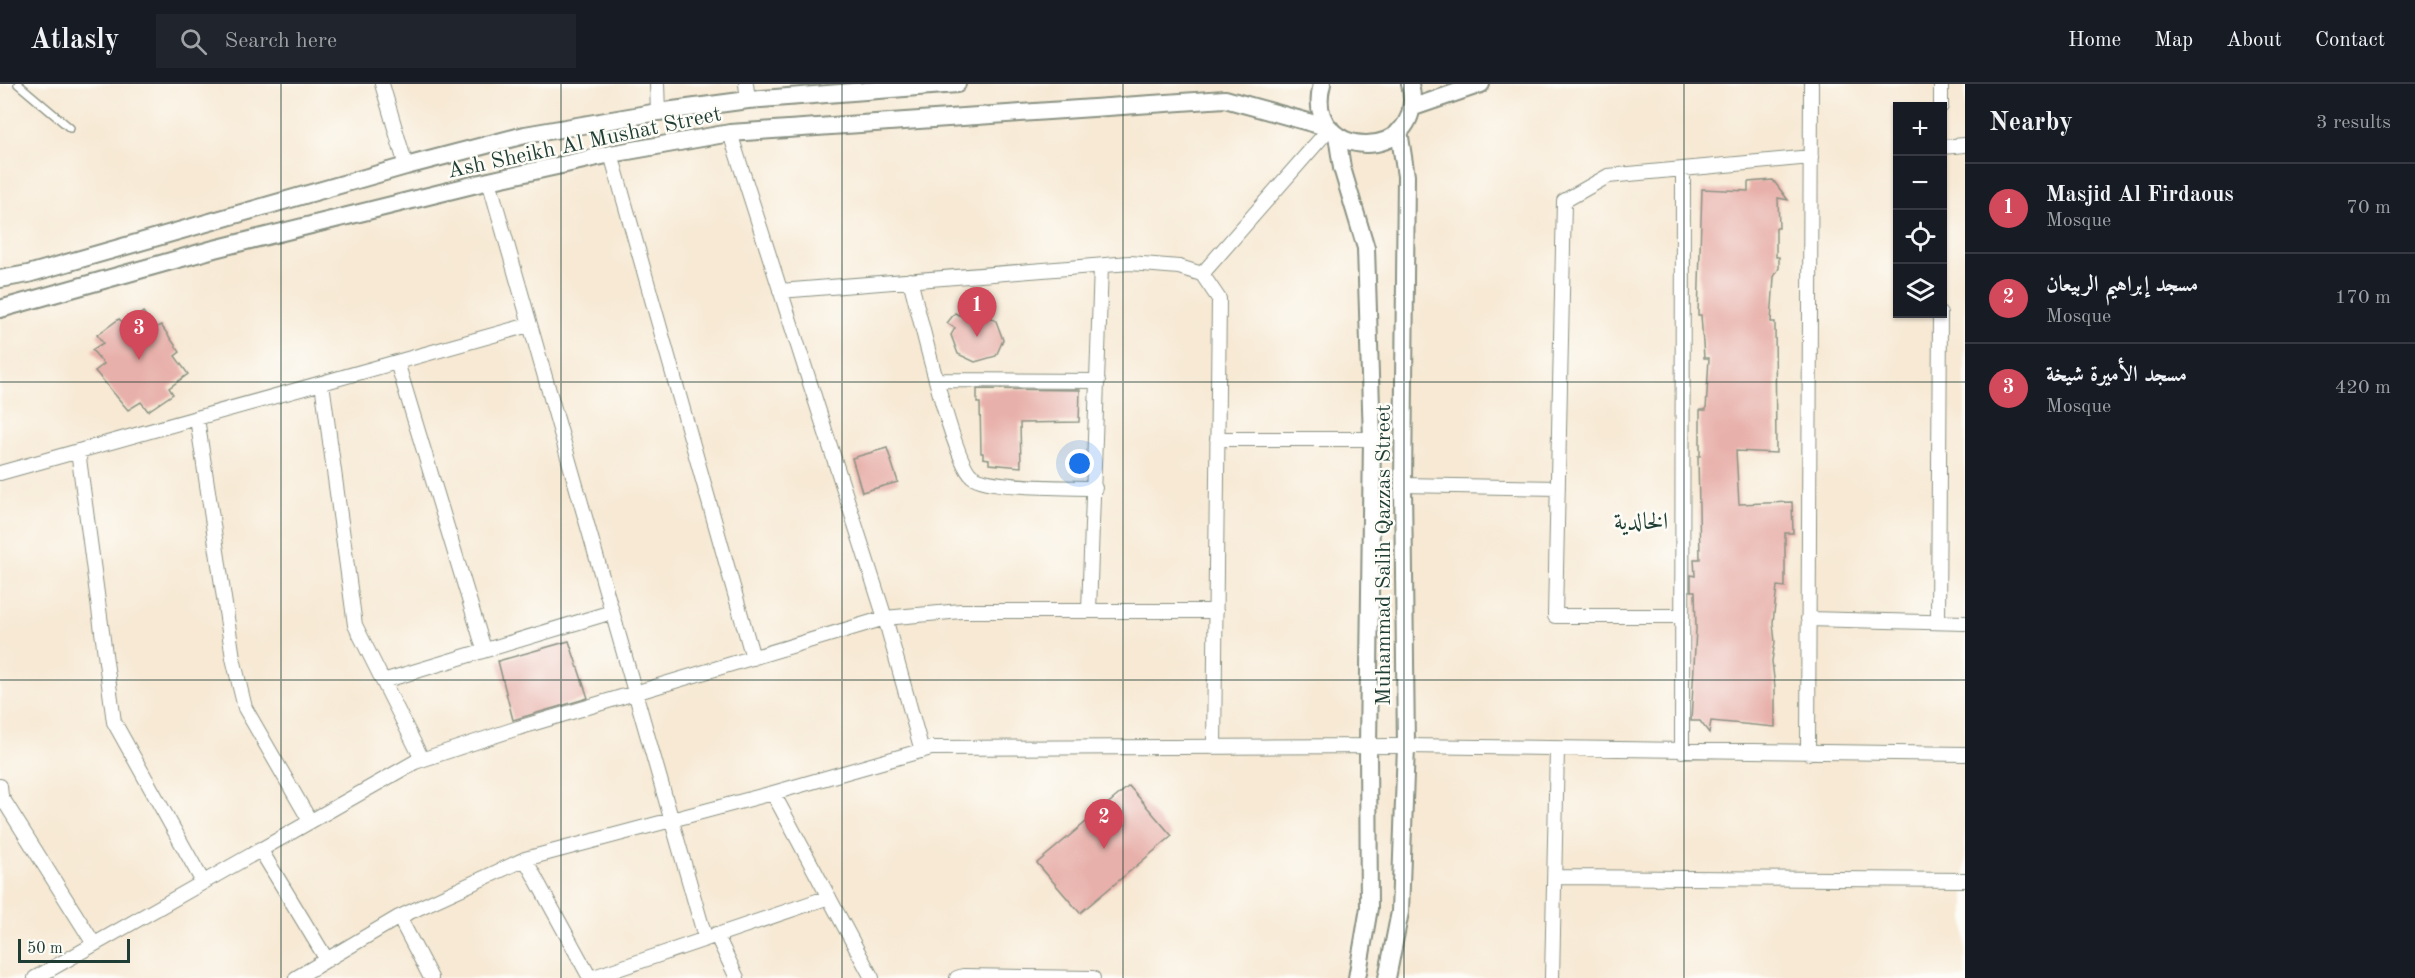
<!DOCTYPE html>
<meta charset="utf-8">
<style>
:root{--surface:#171b24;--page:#20242c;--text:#f1f3f6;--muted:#9ea1a6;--line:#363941;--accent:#d1495b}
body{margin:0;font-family:"Old Standard TT",Amiri,serif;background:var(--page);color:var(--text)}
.controls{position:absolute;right:18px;top:18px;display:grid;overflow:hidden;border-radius:0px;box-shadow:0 2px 4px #0004}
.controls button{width:54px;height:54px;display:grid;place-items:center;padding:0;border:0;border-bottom:2px solid var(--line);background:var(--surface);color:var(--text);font:30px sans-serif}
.scale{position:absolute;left:18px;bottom:15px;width:112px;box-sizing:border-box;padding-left:6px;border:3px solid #1f3d34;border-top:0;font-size:16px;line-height:21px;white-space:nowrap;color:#1f3d34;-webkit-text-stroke:4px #fdfcf7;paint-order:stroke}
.you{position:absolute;left:1080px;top:380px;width:21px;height:21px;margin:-15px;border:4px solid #fff;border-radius:50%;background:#1a73e8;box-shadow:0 0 0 9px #1a73e833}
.badge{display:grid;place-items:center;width:39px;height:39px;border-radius:50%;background:var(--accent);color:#fff;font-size:20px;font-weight:700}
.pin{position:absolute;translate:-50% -50px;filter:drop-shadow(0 2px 3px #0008)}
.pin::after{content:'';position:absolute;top:32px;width:21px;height:18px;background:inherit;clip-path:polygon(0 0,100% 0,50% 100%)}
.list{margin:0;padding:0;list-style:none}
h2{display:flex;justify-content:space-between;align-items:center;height:78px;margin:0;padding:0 24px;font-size:26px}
h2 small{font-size:20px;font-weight:400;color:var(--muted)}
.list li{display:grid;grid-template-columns:39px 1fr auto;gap:18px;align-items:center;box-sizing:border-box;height:90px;padding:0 24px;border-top:2px solid var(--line)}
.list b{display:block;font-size:22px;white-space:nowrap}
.list p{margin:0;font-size:20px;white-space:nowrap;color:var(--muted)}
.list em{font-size:20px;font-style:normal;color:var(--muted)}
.icon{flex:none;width:33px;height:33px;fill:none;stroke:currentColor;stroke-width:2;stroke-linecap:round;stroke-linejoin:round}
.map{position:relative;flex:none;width:1965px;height:894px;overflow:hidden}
header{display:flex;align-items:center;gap:36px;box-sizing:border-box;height:84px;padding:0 30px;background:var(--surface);border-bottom:2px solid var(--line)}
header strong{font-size:28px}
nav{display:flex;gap:33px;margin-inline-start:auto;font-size:21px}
.search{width:420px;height:54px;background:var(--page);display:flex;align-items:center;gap:15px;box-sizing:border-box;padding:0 21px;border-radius:0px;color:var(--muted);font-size:22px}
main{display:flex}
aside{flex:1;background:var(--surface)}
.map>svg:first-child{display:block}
.building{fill:#e8b0aa}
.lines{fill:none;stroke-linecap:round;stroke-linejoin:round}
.service-casing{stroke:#8b9384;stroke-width:10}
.minor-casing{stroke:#8b9384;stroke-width:16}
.tertiary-casing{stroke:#8b9384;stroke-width:20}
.service{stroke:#fff;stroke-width:7}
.minor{stroke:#fff;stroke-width:14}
.tertiary{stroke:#fff;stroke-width:16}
.grid{fill:none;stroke:#1f3d34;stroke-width:1.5;stroke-opacity:0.55}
.labels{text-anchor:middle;stroke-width:5;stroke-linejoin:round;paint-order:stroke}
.street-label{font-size:22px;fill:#1f3d34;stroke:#fdfcf7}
.neighbourhood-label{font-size:24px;fill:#1f3d34;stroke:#fdfcf7}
</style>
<header>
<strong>Atlasly</strong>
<div class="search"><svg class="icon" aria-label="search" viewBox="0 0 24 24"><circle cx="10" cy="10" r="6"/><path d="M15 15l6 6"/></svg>Search here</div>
<nav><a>Home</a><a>Map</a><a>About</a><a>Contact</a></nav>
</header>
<main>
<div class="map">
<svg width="1965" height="894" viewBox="0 0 1965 894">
<rect width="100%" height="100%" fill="#fdfcf7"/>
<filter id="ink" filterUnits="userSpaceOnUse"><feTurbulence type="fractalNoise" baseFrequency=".0167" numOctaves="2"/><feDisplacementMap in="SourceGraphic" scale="12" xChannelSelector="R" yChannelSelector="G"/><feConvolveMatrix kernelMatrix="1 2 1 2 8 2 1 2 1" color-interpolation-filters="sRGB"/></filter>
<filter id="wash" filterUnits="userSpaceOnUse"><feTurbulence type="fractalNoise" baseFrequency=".008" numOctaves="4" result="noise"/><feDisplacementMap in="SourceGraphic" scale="24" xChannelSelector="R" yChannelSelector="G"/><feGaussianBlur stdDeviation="1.35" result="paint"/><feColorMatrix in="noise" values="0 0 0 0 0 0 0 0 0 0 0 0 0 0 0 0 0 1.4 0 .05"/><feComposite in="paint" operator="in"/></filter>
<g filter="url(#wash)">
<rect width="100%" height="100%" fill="#f7e9d4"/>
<g id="blocks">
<path class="building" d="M1773 96 1788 116 1778 114 1779 144H1776V173H1779V184L1774 193 1771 238H1775L1776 369 1736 367 1739 420 1792 418 1793 449H1785V503L1777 502 1773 539 1775 558 1772 577 1775 603V643L1711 637 1709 649 1700 637H1691L1696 545 1695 507H1691V491L1695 492 1694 475H1700L1698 372H1700V326H1706L1709 274H1704L1701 231H1698L1702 105 1748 107V98Z
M143 228 155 244 161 241 180 268 175 272 188 290 169 304 173 310 148 327 141 318 128 326 95 287 104 280 92 266 103 259 97 251 119 235 126 241Z
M981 228 996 237 1003 256 996 272 975 278 958 270 951 251 955 244 947 239 955 229 963 233Z
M977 305 1080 306 1079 338 1020 339 1021 383 989 380V375L983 374V369H981L980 319H977Z
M887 364 898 398 862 408 852 374Z
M569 557 588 614 513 636 498 577Z
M1129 702 1172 752 1080 829 1037 779Z"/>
</g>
</g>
<g filter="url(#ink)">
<use href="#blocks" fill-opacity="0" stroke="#8b9384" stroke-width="1.5"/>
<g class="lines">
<g class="service-casing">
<path id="service" d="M18 0 70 44"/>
</g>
<g class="minor-casing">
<path id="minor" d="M382 0 406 82
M657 0 658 28
M746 0 748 16
M1941 22V0
M730 49 885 534 922 667
M1942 63 1965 61
M611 70 753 574
M489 97 705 853
M1202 190 1330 44
M910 196C919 228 953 378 972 392 989 405 1070 403 1095 404
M780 207 1130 179 1179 183 1202 190 1219 215 1214 663
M397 278 484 565
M937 296 1098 297
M322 299 355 541 422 675
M197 334 233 574 245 624 310 737
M1217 355H1372
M78 367 114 638 203 798
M0 389 529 241
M1403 401 1558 404
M1089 527 1101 182
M1682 532H1555L1564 117 1608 92 1811 73
M1808 535 1965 539
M1938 538 1940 230
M383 597 612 528
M1682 667 1683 85
M1808 669 1811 0
M0 702 1 712 94 860
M773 709 872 894
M260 765 327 876
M525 775 590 894
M1556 793 1965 796
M399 833 431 894
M716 850 737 894
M35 894 415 678 518 644 885 534 961 527H1216
M296 894 399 833 525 775 773 709 931 664 1406 662 1965 670
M591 894 829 813
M957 894 963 892 1093 894
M1552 894 1557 665"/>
</g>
<g class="tertiary-casing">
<path id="tertiary" d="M1322 0C1301 78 1429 82 1410 0
M1411 24 1481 0
M1337 51 1342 84 1366 164 1372 355 1368 663 1369 824 1357 894
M0 195 28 190 406 82 525 51 658 28 748 16 957 0
M0 225 214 165 489 97 611 70 730 49 1225 15 1330 44
M1387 894 1400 828 1406 662 1403 401 1406 92 1399 47"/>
</g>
<use href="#service" class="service"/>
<use href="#minor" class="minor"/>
<use href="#tertiary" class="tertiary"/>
</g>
</g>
<path class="grid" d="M281 0V894M561 0V894M842 0V894M1123 0V894M1404 0V894M1684 0V894M0 298H1965M0 596H1965"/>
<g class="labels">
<g class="street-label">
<text transform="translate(584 57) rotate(-12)" y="8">Ash Sheikh Al Mushat Street</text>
<text transform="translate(1382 471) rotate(-90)" y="8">Muhammad Salih Qazzas Street</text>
</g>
<g class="neighbourhood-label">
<text x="1641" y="445">الخالدية</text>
</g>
</g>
</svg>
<div class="controls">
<button>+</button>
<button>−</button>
<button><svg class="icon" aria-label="locate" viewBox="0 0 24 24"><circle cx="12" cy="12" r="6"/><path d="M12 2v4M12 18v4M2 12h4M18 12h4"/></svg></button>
<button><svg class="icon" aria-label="layers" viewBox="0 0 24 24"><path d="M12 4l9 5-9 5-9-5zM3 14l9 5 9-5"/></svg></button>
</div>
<div class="scale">50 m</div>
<div class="you"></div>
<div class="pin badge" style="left:977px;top:253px">1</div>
<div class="pin badge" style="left:1104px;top:765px">2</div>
<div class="pin badge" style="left:139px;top:276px">3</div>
</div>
<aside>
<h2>Nearby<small>3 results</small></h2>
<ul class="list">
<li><span class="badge">1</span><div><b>Masjid Al Firdaous</b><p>Mosque</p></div><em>70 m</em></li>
<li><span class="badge">2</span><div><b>مسجد إبراهيم الربيعان</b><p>Mosque</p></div><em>170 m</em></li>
<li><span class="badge">3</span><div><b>مسجد الأميرة شيخة</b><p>Mosque</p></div><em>420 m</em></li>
</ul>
</aside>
</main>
